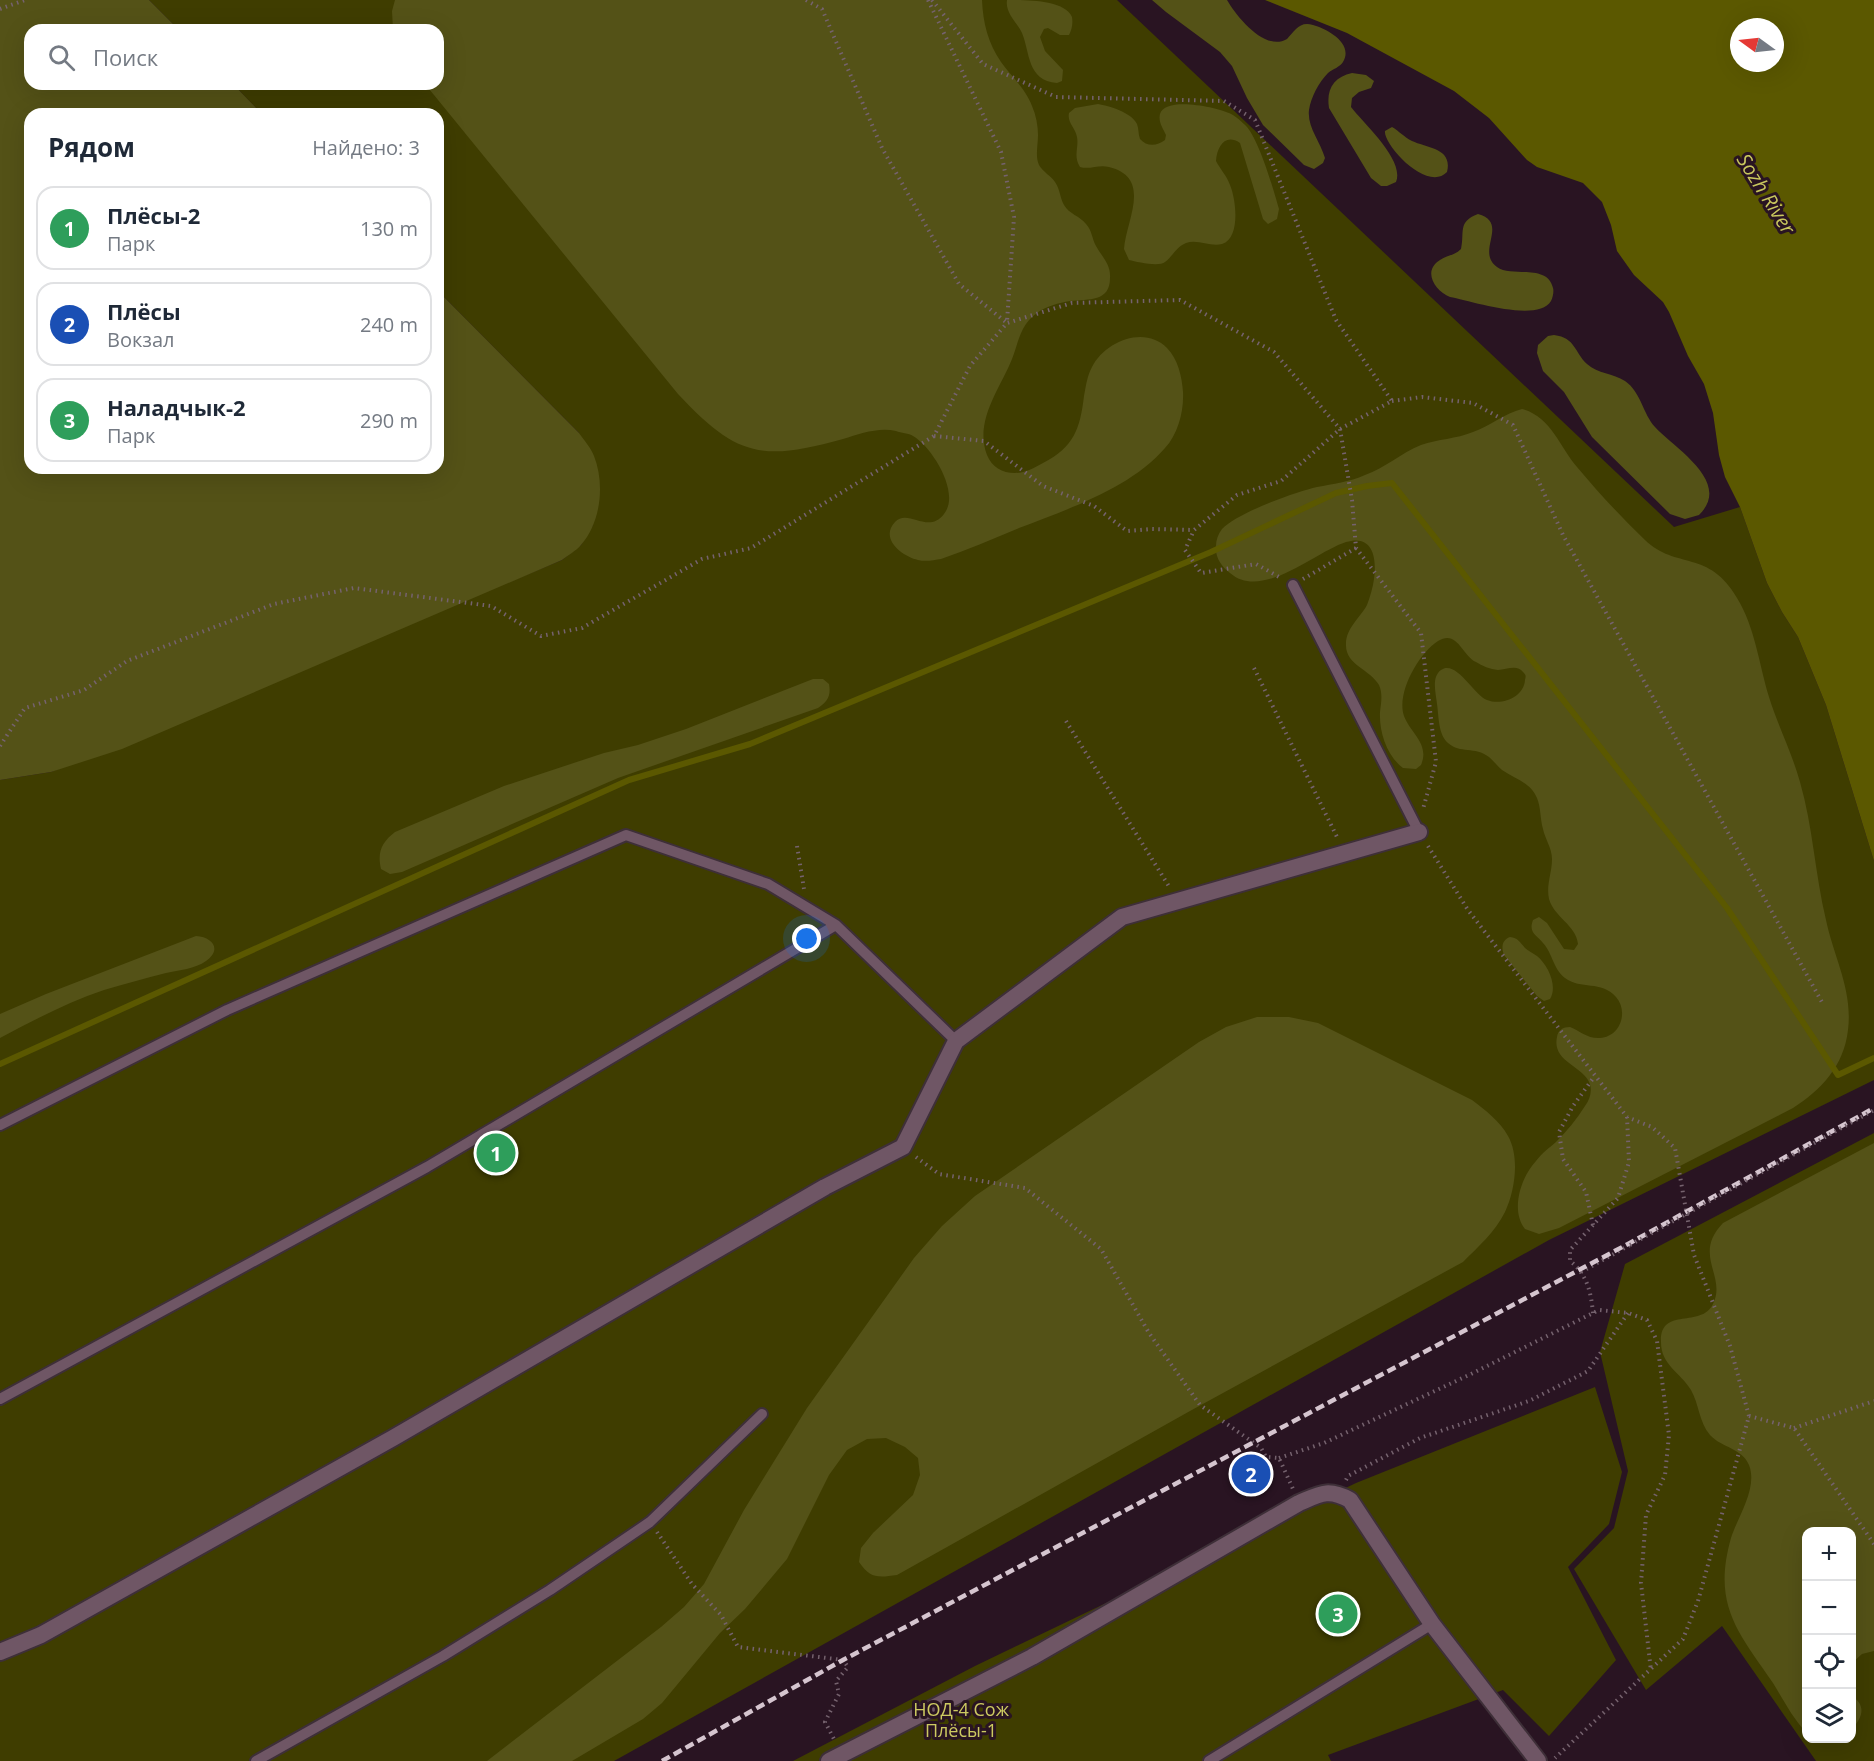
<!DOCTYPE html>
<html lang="ru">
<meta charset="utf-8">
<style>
:root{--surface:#fff;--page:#f6f6f7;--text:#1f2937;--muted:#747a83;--line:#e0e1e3;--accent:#686c3b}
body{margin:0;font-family:"Open Sans",sans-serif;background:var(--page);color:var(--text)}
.controls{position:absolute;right:18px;bottom:18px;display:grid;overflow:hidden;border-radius:12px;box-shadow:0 6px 24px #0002}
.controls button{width:54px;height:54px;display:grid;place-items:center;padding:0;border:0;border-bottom:2px solid var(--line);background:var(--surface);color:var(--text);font:30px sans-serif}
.compass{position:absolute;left:1730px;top:18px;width:54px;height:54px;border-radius:50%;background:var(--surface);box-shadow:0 6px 24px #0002;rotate:285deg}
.you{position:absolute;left:807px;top:939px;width:21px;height:21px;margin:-15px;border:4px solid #fff;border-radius:50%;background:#1a73e8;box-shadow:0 0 0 9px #1a73e833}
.badge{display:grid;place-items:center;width:39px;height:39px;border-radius:50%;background:var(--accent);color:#fff;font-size:20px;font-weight:700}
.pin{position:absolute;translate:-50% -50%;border:3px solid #fff;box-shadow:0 2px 6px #0006}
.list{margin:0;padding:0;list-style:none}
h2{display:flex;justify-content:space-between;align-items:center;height:78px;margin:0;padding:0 24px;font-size:26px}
h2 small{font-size:20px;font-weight:400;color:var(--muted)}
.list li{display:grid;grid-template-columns:39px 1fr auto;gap:18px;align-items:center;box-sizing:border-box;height:84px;margin:0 12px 12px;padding:0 12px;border:2px solid var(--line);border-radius:18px}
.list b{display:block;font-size:22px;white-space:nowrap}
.list p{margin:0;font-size:20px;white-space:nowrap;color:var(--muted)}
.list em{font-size:20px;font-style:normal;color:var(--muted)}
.icon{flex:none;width:33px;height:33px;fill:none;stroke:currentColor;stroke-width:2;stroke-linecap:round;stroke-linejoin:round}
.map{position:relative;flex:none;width:1874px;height:1761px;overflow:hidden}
.search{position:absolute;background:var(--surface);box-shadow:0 6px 24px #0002;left:24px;top:24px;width:420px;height:66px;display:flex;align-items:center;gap:15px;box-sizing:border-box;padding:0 21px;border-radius:18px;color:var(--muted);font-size:22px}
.panel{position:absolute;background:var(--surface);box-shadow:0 6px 24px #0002;left:24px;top:108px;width:420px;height:366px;border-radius:18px}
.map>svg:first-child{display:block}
.green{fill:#3f3d00;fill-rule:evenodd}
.forest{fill:#545217}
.water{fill:#5b5800;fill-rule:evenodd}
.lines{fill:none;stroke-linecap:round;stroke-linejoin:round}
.stream{stroke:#5b5800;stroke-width:6}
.service-casing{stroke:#3e2f38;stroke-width:14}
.minor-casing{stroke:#3e2f38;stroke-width:20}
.path{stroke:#75626e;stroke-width:4;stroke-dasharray:1.5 4.5;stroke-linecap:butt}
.service{stroke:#6f5665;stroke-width:10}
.minor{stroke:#6f5665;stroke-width:16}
.rail{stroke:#d5c5cf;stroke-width:4.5;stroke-dasharray:9 4.5;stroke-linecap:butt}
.path-bridge{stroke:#75626e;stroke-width:4;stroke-dasharray:1.5 4.5;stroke-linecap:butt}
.labels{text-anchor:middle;stroke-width:6;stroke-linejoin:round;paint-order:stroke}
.park-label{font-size:18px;fill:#cdca61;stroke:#291422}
.water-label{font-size:20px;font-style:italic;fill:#c9c75e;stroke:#291422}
</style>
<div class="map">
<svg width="1874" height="1761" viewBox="0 0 1874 1761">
<rect width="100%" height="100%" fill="#291422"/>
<path class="green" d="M149 0H1117L1674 527 1740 507 1767 583 1782 612 1798 637 1826 705 1874 861V1080L1549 1240 614 1761H0V780L51 772 562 560 581 545 593 525 579 433 438 291V114H262L233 84H438V30H179Z
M1874 1133V1761H1816L1722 1626 1646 1690 1574 1569 1614 1528 1628 1471 1600 1352 1625 1264ZM1806 1532H1852V1738H1806Z
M1595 1387 1622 1472 1609 1524 1568 1567 1616 1660 1549 1736 1503 1690 1328 1755 1331 1761H793L975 1666 1356 1483Z"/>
<path class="forest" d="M0 0H149L179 30H30V84H233L262 114H30V468H438V291L579 433C584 440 591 448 594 456 605 484 601 522 581 545 576 551 568 555 562 560L122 749 51 772 0 780Z
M395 0H982C983 23 988 43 1001 62 1011 76 1026 89 1032 106 1036 115 1038 126 1038 135 1038 145 1035 156 1039 165 1043 172 1051 176 1055 182 1060 189 1060 198 1064 205 1069 214 1080 216 1086 224 1092 230 1092 239 1096 246 1102 257 1111 264 1110 278 1110 302 1089 299 1070 301 1059 303 1046 306 1037 313 1020 325 1019 341 1012 359 1000 389 974 421 987 455 992 467 1002 473 1015 473 1025 473 1034 468 1043 463 1074 447 1080 429 1084 396 1086 386 1087 376 1092 367 1105 341 1145 325 1167 348 1178 359 1182 377 1183 392 1184 411 1178 434 1165 448 1131 488 1066 510 1019 528 993 539 967 550 941 559 934 560 926 562 918 560 903 557 879 539 895 522 908 508 928 535 944 514 961 493 932 447 913 436 909 433 901 433 896 431 878 427 860 434 843 439 761 462 736 456 678 394L425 84H438V30H393L392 11Z
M1007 0C1027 0 1065 0 1072 17 1073 24 1072 29 1069 35H1060L1048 28 1044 29 1040 37 1045 51 1063 70 1062 81 1057 83C1027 81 1030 52 1022 33 1017 22 1005 13 1007 0Z
M1152 0H1227C1237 17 1265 52 1287 39 1295 31 1299 21 1313 25 1327 29 1354 43 1343 62 1340 67 1333 69 1328 73 1319 82 1311 97 1309 110 1307 127 1320 141 1325 158L1323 163 1314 169 1304 165 1263 125 1247 98 1232 66 1220 52 1166 12Z
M1352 73 1366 75 1374 81 1371 88 1359 92 1352 98 1351 107C1364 124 1405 160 1396 182L1387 186H1381L1371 178 1329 108C1326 89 1334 77 1352 73Z
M1098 104C1109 106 1131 112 1137 124 1139 129 1138 134 1140 139 1147 147 1157 146 1165 140L1166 135C1163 128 1158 122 1160 114 1165 96 1216 107 1229 113 1236 116 1242 122 1247 127 1260 143 1273 188 1279 209L1277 219 1268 224 1263 219 1240 143C1225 133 1217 147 1216 161 1220 169 1227 176 1230 185 1236 199 1241 238 1222 244 1210 247 1198 239 1186 243 1176 247 1173 256 1165 262 1159 267 1137 262 1129 260L1124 249C1126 220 1153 178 1109 167 1099 164 1090 170 1080 167 1073 156 1079 148 1077 137 1075 127 1067 123 1069 113L1075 108Z
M1392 127C1399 131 1404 137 1412 141 1427 148 1453 148 1447 172 1427 193 1383 144 1385 131Z
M1478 214C1510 223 1475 251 1497 267 1512 278 1547 263 1553 288 1554 291 1553 297 1551 301 1538 323 1471 301 1450 297 1435 291 1422 271 1440 260 1447 255 1454 256 1461 249 1465 232 1457 222 1478 214Z
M1554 335C1576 338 1574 352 1587 364 1598 374 1613 373 1625 381 1641 392 1643 414 1655 427 1674 448 1733 482 1699 515L1685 519 1670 514 1592 437 1564 392 1543 371 1537 353 1538 345 1548 336Z
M1522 409C1551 417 1559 446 1577 467 1598 492 1621 517 1645 540 1676 570 1709 549 1737 598 1755 627 1759 664 1769 697 1778 726 1792 753 1800 782 1813 827 1815 874 1826 920 1834 958 1853 990 1848 1030 1844 1066 1821 1090 1793 1108L1559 1228 1539 1234 1525 1229C1510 1210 1521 1177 1536 1161 1542 1153 1549 1148 1556 1142 1567 1131 1577 1119 1585 1106 1591 1098 1593 1088 1588 1080 1579 1065 1552 1060 1557 1037 1558 1030 1563 1027 1570 1027 1580 1031 1588 1039 1600 1038 1620 1037 1629 1012 1616 997 1601 980 1581 990 1565 978 1553 969 1553 954 1543 943 1537 935 1528 933 1533 920L1539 917 1547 923 1564 949 1574 950 1578 944C1576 925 1554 917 1549 899 1546 885 1552 873 1552 859 1552 848 1545 839 1543 829 1540 818 1541 808 1537 798 1530 782 1515 779 1502 770 1497 766 1494 761 1489 757 1475 746 1460 754 1448 743 1438 734 1439 717 1437 704 1436 694 1431 677 1441 670 1456 659 1474 695 1487 700 1502 706 1524 697 1525 680 1526 676 1526 675 1523 672 1517 664 1506 670 1498 670 1490 669 1482 666 1476 662 1462 655 1457 629 1438 641 1419 653 1396 693 1404 716 1411 734 1430 744 1421 765L1416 769 1403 768C1387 756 1379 732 1380 712 1381 703 1383 694 1379 685 1370 669 1345 665 1346 644 1346 628 1360 618 1367 605 1370 597 1373 587 1374 579 1377 558 1373 534 1346 542 1315 552 1262 601 1230 573 1221 566 1215 557 1216 546 1216 540 1218 534 1222 529 1237 513 1295 492 1317 487 1333 484 1349 482 1365 475 1385 468 1401 453 1421 445 1438 439 1456 439 1473 432 1490 426 1505 413 1522 409Z
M813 679H823L829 684C831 696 828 701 818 708L618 778 402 872 390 874 381 869C377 852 382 842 395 832L504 786 604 753 638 745 686 729Z
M196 936C213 937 222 950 206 961 195 969 179 970 166 973 145 978 125 984 104 990 68 1002 34 1020 0 1038V1014L46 994Z
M1510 937C1518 938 1520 942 1525 948 1528 951 1533 953 1537 956 1548 965 1558 986 1550 999L1544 1001 1537 996 1504 955C1501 947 1502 940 1510 937Z
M1257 1017H1289L1318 1023 1472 1100C1485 1110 1500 1121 1508 1136 1520 1157 1515 1191 1505 1212 1495 1232 1478 1247 1463 1262L1190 1411 897 1575C877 1578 870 1578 859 1562L861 1548 873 1533 913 1495 920 1475 918 1458 905 1447 886 1438 867 1439 847 1450 829 1475 787 1559 745 1609 720 1633 662 1703 643 1719 572 1761H487L661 1627 684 1607 704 1584 744 1510 807 1408 914 1258 942 1226 975 1196 1199 1042 1226 1027Z
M1874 1143V1651L1862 1654 1852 1663V1532H1806V1732C1793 1719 1783 1699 1773 1683 1738 1632 1712 1605 1731 1538 1738 1516 1758 1488 1749 1465 1742 1448 1722 1448 1710 1435 1699 1422 1699 1404 1691 1390 1680 1372 1661 1365 1661 1342 1660 1306 1701 1329 1713 1304 1727 1276 1692 1255 1723 1223Z
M1852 1696C1867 1706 1862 1718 1852 1729Z"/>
<path class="water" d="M1265 0H1874V861L1826 705 1798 637 1782 612 1767 583 1740 507 1725 477 1719 455 1713 413 1704 384 1688 356 1669 312 1663 302 1634 275 1617 251 1611 225 1602 202 1583 183 1537 167 1527 160 1489 118 1454 91 1347 33ZM1739 27H1775V63H1739Z"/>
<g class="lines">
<path class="stream" d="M0 1064 629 780 750 744 1211 552 1336 493 1367 486 1392 483 1727 908 1838 1075 1874 1058"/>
<g class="service-casing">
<path id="service" d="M1293 585 1419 832
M0 1125 227 1010 626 835 768 884 836 925 956 1041
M0 1399 427 1167 836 925
M256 1761 443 1656 550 1590 650 1522 762 1414
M1209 1761 1432 1624"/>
</g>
<g class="minor-casing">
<path id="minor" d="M0 1652 41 1635 393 1438 825 1187 903 1147 956 1041 1122 917 1419 832
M829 1761 1032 1657 1299 1503C1320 1494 1328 1488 1350 1500L1432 1624 1538 1761"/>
</g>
<path class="path" d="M806 0 822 9 882 148 959 284 1007 323
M928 0 1001 152 1014 217 1007 322
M932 0 983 64 1056 97 1224 101 1255 120 1336 320 1392 401 1340 429 1281 481 1237 495 1194 530 1185 550 1201 573 1256 564 1281 578
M0 9 25 0
M1392 401 1422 397 1473 403 1513 425 1563 535 1823 1004
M934 436 984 441 1043 486 1094 506 1127 531 1152 529 1194 530
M1303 579 1356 548
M1254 668 1338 839
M1066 721 1170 888
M0 746 25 708 84 690 127 661 274 604 354 588 491 606 541 636 582 628 702 559 751 548 934 436 970 366 1007 323 1072 303 1180 300 1274 352 1340 429 1352 500 1356 548 1421 633 1436 762 1423 809
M797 846 804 889
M1428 846 1468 910 1627 1117 1652 1127 1675 1148 1694 1255 1730 1346 1749 1416 1698 1601 1683 1639 1555 1758
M916 1157 939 1174 1025 1188 1101 1249 1149 1333 1200 1405 1261 1448 1266 1457 1279 1458 1293 1489
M1593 1225 1586 1192 1563 1159 1559 1132 1573 1106 1594 1077
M1581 1272 1630 1245
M1593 1313C1591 1292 1587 1274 1570 1261V1250L1618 1198 1629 1162 1627 1117
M1749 1416 1794 1428 1874 1544
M1794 1428 1874 1401
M1279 1458 1324 1443 1471 1374 1599 1310 1628 1313 1647 1320 1657 1341 1669 1435 1665 1475 1646 1515 1641 1583 1651 1671
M1346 1480 1348 1476 1420 1438 1529 1401 1588 1371 1628 1313
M657 1532 692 1584 721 1615 738 1647 843 1660 848 1667 836 1681 839 1694 825 1722 834 1739"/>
<use href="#service" class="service"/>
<use href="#minor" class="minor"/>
<path class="rail" d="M662 1761 843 1660 1628 1244 1874 1108"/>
<path class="path-bridge" d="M1630 1245 1874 1110"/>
</g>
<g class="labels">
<g class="park-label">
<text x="961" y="1716">НОД-4 Сож<tspan x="961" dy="21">Плёсы-1</tspan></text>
</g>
<g class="water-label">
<text transform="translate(1766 194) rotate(58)" y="7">Sozh River</text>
</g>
</g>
</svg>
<div class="controls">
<button>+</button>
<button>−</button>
<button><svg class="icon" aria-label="locate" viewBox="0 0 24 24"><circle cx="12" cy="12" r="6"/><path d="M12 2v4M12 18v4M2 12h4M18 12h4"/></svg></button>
<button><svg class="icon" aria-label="layers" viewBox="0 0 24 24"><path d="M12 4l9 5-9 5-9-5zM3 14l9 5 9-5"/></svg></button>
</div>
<svg class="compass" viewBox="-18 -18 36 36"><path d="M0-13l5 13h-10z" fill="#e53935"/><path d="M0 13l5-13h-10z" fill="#747a83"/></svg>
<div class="you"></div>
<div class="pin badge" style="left:496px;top:1153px;background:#2e9e5b">1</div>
<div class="pin badge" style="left:1251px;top:1474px;background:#1a4fb4">2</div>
<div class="pin badge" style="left:1338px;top:1614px;background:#2e9e5b">3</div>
<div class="search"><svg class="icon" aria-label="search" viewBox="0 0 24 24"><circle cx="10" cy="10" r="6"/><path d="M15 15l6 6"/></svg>Поиск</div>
<section class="panel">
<h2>Рядом<small>Найдено: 3</small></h2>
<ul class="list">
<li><span class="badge" style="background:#2e9e5b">1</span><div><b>Плёсы-2</b><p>Парк</p></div><em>130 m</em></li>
<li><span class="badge" style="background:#1a4fb4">2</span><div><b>Плёсы</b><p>Вокзал</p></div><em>240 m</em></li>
<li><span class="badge" style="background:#2e9e5b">3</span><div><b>Наладчык-2</b><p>Парк</p></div><em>290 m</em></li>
</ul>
</section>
</div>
